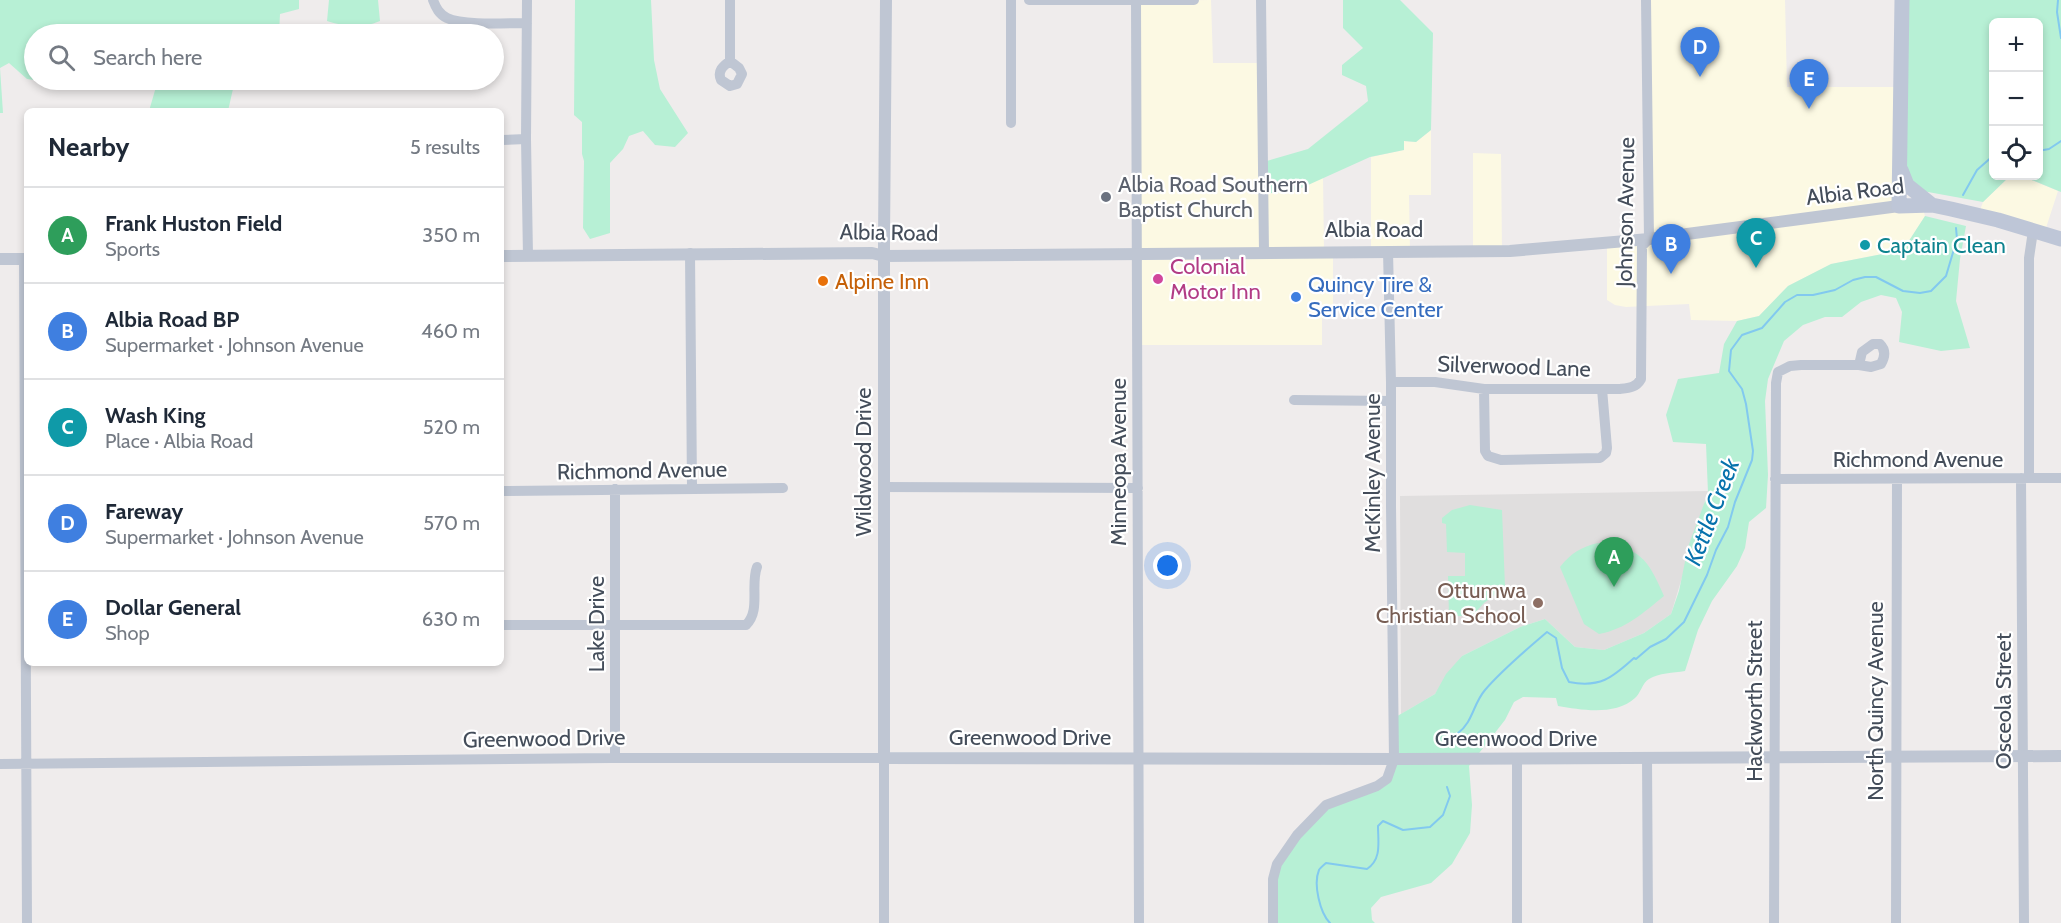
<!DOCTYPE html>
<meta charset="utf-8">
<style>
:root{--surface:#fff;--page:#f6f6f7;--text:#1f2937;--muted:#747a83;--line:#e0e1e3;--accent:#7c3aed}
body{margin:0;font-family:Cabin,sans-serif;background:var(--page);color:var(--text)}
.controls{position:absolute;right:18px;top:18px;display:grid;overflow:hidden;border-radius:9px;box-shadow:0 3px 9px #0003}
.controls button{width:54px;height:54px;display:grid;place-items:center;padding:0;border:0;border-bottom:2px solid var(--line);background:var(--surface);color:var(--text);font:30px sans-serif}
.you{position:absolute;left:1168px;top:566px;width:21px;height:21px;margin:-15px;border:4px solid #fff;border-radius:50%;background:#1a73e8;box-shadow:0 0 0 9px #1a73e833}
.badge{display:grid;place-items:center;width:39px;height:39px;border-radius:50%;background:var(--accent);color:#fff;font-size:20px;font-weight:700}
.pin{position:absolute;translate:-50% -50px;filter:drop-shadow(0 2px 3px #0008)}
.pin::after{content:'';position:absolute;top:32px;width:21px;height:18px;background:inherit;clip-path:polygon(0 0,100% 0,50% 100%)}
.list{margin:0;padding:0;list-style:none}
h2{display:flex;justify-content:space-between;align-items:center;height:78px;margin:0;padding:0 24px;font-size:26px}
h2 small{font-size:20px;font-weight:400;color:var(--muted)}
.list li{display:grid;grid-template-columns:39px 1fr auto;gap:18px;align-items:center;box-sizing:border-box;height:96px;padding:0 24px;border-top:2px solid var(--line)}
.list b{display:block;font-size:22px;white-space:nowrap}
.list p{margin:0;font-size:20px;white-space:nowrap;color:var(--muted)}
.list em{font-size:20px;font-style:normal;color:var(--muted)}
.icon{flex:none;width:33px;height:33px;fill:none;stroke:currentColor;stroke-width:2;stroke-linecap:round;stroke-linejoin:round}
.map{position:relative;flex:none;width:2061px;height:923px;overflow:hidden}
.search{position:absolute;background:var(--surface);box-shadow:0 3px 9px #0003;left:24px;top:24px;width:480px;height:66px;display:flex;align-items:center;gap:15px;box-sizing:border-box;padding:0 21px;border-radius:33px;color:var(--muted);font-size:22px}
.panel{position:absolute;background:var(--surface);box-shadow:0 3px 9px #0003;left:24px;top:108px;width:480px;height:558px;border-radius:9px}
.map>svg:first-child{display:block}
.commercial{fill:#fcf9e3}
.education{fill:#e0dede}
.green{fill:#b7f0d5}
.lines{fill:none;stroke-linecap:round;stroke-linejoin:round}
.stream{stroke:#82c9ef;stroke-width:2}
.minor{stroke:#bfc6d3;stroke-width:10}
.tertiary{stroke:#bfc6d3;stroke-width:12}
.secondary{stroke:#bec6d7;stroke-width:15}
.worship-dot{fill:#6b7280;stroke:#fff;stroke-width:2}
.culture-dot{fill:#0f9aa8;stroke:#fff;stroke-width:2}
.hotel-dot{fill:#d1479c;stroke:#fff;stroke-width:2}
.food-dot{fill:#e8710a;stroke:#fff;stroke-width:2}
.shop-dot{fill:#3f7fe0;stroke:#fff;stroke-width:2}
.education-dot{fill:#8d6e63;stroke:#fff;stroke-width:2}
.labels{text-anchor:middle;stroke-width:4.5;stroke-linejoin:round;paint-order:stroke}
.worship-label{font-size:22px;fill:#5b616d;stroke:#fff;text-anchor:start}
.street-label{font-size:22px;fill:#444d5a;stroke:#fff}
.culture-label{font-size:22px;fill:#0d838f;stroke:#fff;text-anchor:start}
.hotel-label{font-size:22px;fill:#b23c85;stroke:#fff;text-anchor:start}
.food-label{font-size:22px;fill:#c56008;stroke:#fff;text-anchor:start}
.shop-label{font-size:22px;fill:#366cbe;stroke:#fff;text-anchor:start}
.education-label{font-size:22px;fill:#785e54;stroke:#fff;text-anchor:end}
.water-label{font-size:24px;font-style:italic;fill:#0672ac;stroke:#fff}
</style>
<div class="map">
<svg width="2061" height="923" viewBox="0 0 2061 923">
<rect width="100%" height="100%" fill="#efecec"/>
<path class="commercial" d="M1211 0 1213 63H1262L1261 157 1297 190 1323 177 1324 251 1333 252V318H1322V345H1136V1Z
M1647 0H1785L1787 87H1901L1899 206 1922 205 1925 216 1903 250 1831 264 1788 286 1759 316 1737 321 1691 320 1689 304 1626 307 1615 305 1607 300V243L1648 239Z
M1431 130V195H1409L1410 252 1371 251V157L1404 150V141L1416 142Z
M1473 153 1501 154 1502 251H1473Z
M2010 176H2022L2058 191 2044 234 1978 216 1983 202Z"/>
<path class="education" d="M1708 491 1671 614 1644 633 1604 650 1575 647 1545 619 1520 627 1462 656 1435 694 1401 714 1400 496Z"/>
<path class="green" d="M0 0H299V9L280 14 279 34H34V80H84L61 84 27 79 9 63 0 68 3 113H0Z
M329 0H378L380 21C360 29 347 27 327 21Z
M575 0H651L654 60 660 89 688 133 675 147 655 145 643 131 629 136 623 149 610 163V233L590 239 583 228 584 161 582 154V122L574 115Z
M1343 0H1400L1433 33 1431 130 1416 142 1404 141V150L1370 157 1297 190 1263 194V162L1308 149 1368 101 1366 86 1342 75V65L1363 48 1343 28Z
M1902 0H2061V192L2022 176H2038V22H1994V176H2010L1983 202 1917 190 1907 185Z
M158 80H235L228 111H149Z
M1925 216 1966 226 1960 259 1956 301 1970 348 1941 351 1899 342 1902 312 1896 298 1881 295 1861 302 1842 317H1825L1803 325 1784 341 1768 379 1765 401 1768 475 1766 508 1749 522 1745 548 1737 566 1712 601 1698 630 1685 671C1673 673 1659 673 1649 679 1642 683 1641 693 1635 698 1615 716 1582 710 1558 706L1556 698 1523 697 1514 702 1505 720 1469 766 1472 805 1470 833 1452 864 1431 883 1381 897 1371 908 1372 920 1375 923H1273L1277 864 1326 805 1387 779 1394 718 1435 694 1446 674 1462 656 1520 627 1545 619 1575 647 1604 650 1644 633 1671 614 1679 591 1688 547 1708 493 1706 444 1673 442 1666 415 1678 379 1719 373 1724 344 1737 321 1759 316 1788 286 1831 264 1903 250Z
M1470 505 1502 510 1505 587 1484 603 1472 616H1449L1448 576H1465V553L1447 552 1446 524 1442 523V518L1452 510Z
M1598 543C1640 547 1648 559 1664 596 1643 613 1626 629 1599 634L1584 624 1560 567C1571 553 1581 547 1598 543Z"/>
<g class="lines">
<path class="stream" d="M2058 0 2057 12 2061 38
M2038 151 2049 149 2061 141
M1963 195 1977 170 1994 155
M1458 733C1473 722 1473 704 1485 690 1503 669 1526 650 1547 632L1556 638 1562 668 1569 682C1600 688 1612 678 1634 658L1636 659 1650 647 1666 639 1684 622 1707 575 1716 550 1728 527 1735 502 1752 460 1753 451 1746 404 1742 389 1729 371 1731 350 1742 335 1762 328 1785 302 1797 295H1813L1835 290 1853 280 1865 277H1876L1903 291 1920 293 1931 291 1946 276 1957 239 1956 228
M1330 923C1320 913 1313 884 1319 870 1319 869 1326 863 1326 863L1367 869C1382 859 1378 842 1378 826L1383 821 1403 830 1430 827 1443 815 1450 796 1447 787"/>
<path class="minor" d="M433 0C436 8 439 14 447 18 463 26 508 23 527 23
M527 0 526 139 528 256
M730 0V61
M1011 0V123
M1029 0H1194
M1136 0 1139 923
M1261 0 1264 252
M730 61 739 68 742 74 737 84 730 86 721 80C717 71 723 66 730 61Z
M501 140 526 139
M690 253 692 489
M24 259 27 923
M1873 344H1880C1886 350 1885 357 1881 364L1871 367 1859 365 1862 352Z
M1391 382H1435L1484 389H1619C1628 388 1636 388 1641 379L1642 246 1649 239 1646 0
M1484 389 1485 451 1488 456 1501 460 1600 458 1606 453 1607 448 1602 389
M1294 400 1391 401
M2021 478 2024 923
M2029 478V258L2033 231
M1775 479 2061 478
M883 487 1138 488
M615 489V758
M501 491 783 488
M501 625H746C761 611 750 585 757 567
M1647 758 1648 923
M1517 759V923
M0 764 611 758H884V923
M1273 923V879L1277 864 1297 835 1326 805 1377 786 1387 779 1394 759 1391 506V382L1388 251
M1774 923 1776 383 1778 372 1790 366 1801 365H1859
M1896 923 1897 479"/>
<path class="tertiary" d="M886 0 884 240V758L1400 759 2061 756
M501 256 872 253 884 256 1510 251 1649 239 1899 206
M0 259H27"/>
<path class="secondary" d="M1902 0 1899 206 1932 205 1951 209 1998 220 2061 239
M1901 170 1907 185 1932 205"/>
</g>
<circle class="worship-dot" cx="1106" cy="197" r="6"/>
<circle class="culture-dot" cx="1865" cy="245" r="6"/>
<circle class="hotel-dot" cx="1158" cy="279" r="6"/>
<circle class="food-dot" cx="823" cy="281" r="6"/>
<circle class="shop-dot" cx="1296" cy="297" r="6"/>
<circle class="education-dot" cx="1538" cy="603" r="6"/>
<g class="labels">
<g class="worship-label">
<text x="1118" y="192">Albia Road Southern<tspan x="1118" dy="25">Baptist Church</tspan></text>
</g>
<g class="street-label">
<text transform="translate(1855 191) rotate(-7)" y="8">Albia Road</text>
<text transform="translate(1625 212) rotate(-89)" y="8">Johnson Avenue</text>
<text x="1374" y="237">Albia Road</text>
<text transform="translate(889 232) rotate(1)" y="8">Albia Road</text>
<text transform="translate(1514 366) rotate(2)" y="8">Silverwood Lane</text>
<text x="1918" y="467">Richmond Avenue</text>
<text transform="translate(863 462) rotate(-90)" y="8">Wildwood Drive</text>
<text transform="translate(1118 462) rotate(-90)" y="8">Minneopa Avenue</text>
<text transform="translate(642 470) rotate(-1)" y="8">Richmond Avenue</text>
<text transform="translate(1372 473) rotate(-90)" y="8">McKinley Avenue</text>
<text transform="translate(596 624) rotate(-90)" y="8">Lake Drive</text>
<text transform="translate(1754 701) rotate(-90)" y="8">Hackworth Street</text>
<text transform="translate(1875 701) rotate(-90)" y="8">North Quincy Avenue</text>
<text transform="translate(2003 701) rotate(-90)" y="8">Osceola Street</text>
<text x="1030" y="745">Greenwood Drive</text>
<text transform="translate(544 738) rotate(-1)" y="8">Greenwood Drive</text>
<text x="1516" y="746">Greenwood Drive</text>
</g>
<g class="culture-label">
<text x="1877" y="253">Captain Clean</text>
</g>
<g class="hotel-label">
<text x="1170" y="274">Colonial<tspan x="1170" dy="25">Motor Inn</tspan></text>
</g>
<g class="food-label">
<text x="835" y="289">Alpine Inn</text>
</g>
<g class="shop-label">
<text x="1308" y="292">Quincy Tire &amp;<tspan x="1308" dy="25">Service Center</tspan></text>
</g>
<g class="education-label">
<text x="1526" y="598">Ottumwa<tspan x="1526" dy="25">Christian School</tspan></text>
</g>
<g class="water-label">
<text transform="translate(1712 512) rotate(-69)" y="8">Kettle Creek</text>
</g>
</g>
</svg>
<div class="controls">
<button>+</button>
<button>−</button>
<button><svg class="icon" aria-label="locate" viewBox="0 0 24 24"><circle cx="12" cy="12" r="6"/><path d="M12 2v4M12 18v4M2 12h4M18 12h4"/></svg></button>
</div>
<div class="you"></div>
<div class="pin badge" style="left:1614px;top:587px;background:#2e9e5b">A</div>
<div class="pin badge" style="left:1671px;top:274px;background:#3f7fe0">B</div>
<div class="pin badge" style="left:1756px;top:268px;background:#0f9aa8">C</div>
<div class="pin badge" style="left:1700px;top:77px;background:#3f7fe0">D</div>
<div class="pin badge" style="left:1809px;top:109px;background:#3f7fe0">E</div>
<div class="search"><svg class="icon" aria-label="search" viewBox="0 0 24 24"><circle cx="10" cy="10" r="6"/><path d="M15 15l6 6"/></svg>Search here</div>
<section class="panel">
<h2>Nearby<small>5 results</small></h2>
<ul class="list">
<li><span class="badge" style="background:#2e9e5b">A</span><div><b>Frank Huston Field</b><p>Sports</p></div><em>350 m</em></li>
<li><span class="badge" style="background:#3f7fe0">B</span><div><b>Albia Road BP</b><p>Supermarket · Johnson Avenue</p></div><em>460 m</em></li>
<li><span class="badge" style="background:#0f9aa8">C</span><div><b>Wash King</b><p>Place · Albia Road</p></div><em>520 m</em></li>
<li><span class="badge" style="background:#3f7fe0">D</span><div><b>Fareway</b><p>Supermarket · Johnson Avenue</p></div><em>570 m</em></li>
<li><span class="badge" style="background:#3f7fe0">E</span><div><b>Dollar General</b><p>Shop</p></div><em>630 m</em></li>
</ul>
</section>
</div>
